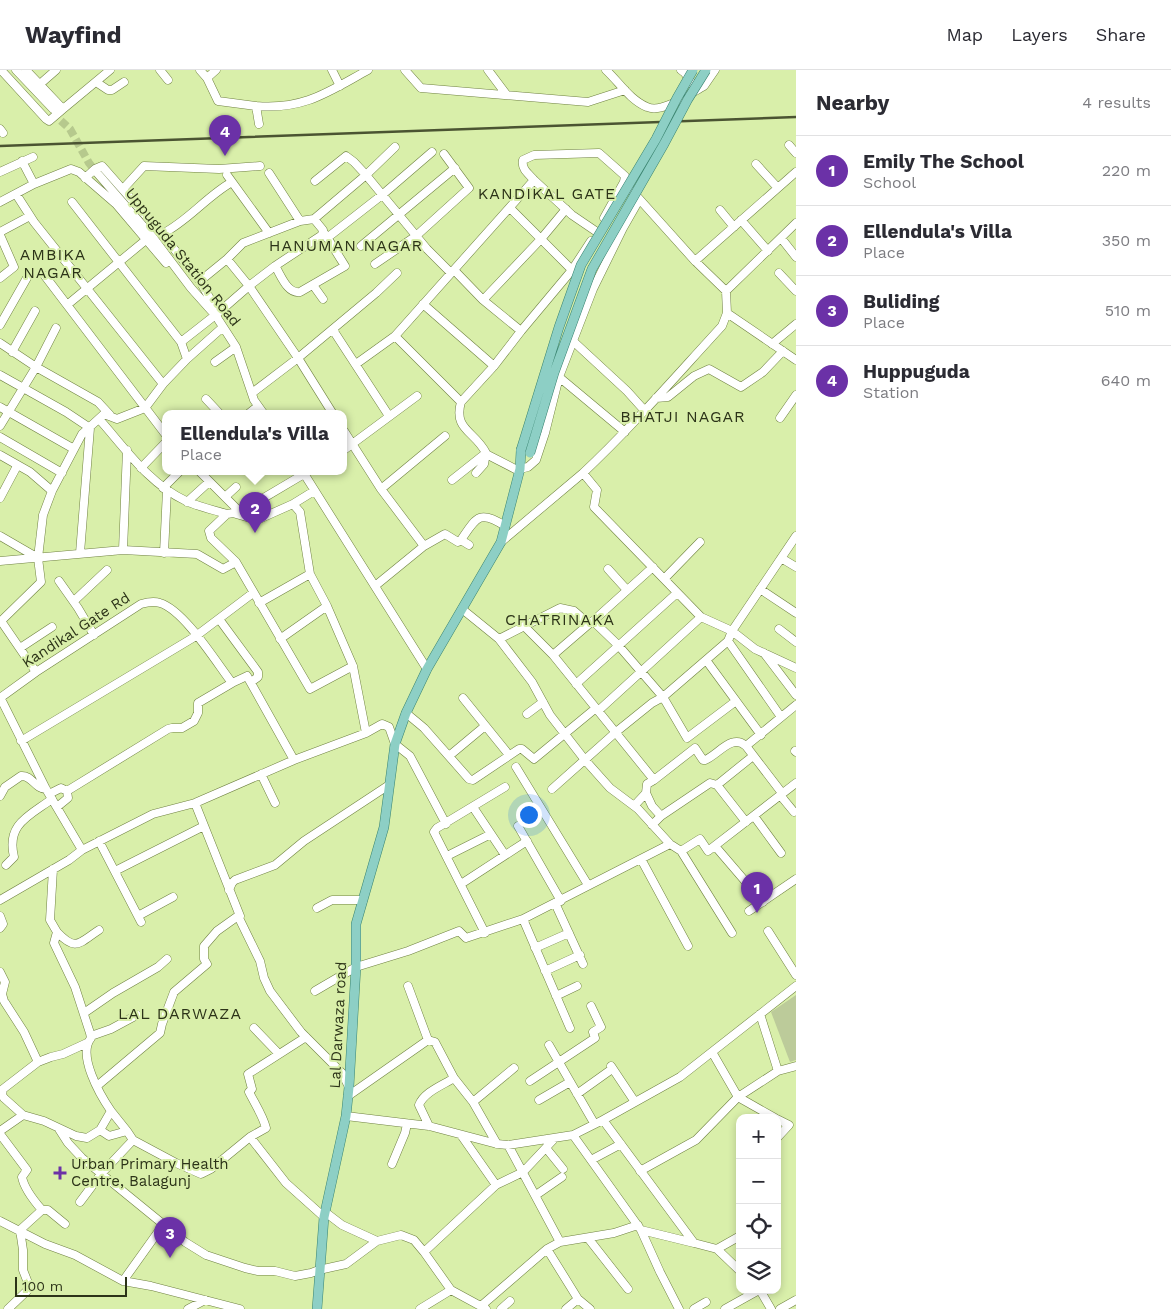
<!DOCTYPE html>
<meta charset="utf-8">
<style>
:root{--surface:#fff;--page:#f2f2f3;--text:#2b2b33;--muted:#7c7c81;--line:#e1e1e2;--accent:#6b31a7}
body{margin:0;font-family:"Work Sans",sans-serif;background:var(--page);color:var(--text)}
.controls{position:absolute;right:15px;bottom:15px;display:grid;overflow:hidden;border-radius:10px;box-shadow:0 2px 8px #0003}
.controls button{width:45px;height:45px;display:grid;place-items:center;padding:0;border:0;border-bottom:1px solid var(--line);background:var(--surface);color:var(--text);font:25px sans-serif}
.scale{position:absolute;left:15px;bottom:12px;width:112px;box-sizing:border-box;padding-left:5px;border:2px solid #2c3318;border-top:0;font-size:14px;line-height:18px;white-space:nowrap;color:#2c3318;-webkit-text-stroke:4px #d9efaa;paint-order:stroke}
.you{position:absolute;left:528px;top:744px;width:18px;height:18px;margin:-12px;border:4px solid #fff;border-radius:50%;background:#1a73e8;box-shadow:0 0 0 8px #1a73e833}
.badge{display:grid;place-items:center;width:32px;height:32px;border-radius:50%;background:var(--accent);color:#fff;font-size:16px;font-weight:700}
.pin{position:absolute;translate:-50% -41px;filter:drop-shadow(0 1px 2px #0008)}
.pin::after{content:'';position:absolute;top:26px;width:18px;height:15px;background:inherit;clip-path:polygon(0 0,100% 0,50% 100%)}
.popup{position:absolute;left:162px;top:340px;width:185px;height:65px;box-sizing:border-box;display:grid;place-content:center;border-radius:10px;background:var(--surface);filter:drop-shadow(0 1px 4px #0005);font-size:16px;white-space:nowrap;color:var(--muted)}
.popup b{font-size:19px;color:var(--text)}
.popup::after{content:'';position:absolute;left:50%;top:100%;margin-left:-10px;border:10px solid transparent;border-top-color:var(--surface)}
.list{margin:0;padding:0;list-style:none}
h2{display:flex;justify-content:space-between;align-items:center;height:65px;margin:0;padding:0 20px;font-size:21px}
h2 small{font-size:16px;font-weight:400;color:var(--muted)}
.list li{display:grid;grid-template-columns:32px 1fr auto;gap:15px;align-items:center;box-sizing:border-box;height:70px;padding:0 20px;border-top:1px solid var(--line)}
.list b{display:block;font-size:19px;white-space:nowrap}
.list p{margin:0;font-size:16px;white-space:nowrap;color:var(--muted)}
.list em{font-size:16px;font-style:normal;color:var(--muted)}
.icon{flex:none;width:28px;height:28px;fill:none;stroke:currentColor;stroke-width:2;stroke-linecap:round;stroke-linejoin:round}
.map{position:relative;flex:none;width:796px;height:1239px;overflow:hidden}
header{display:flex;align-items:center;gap:30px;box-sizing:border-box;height:70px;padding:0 25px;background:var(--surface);border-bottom:1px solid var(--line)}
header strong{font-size:24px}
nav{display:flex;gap:28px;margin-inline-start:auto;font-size:18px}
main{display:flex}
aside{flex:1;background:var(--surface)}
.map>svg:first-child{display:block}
.green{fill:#bccb9a}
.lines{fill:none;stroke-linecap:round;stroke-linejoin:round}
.minor-tunnel{stroke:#b6c98d;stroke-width:8;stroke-dasharray:8 4;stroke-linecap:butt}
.minor-casing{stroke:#708242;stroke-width:9}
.major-casing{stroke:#3a8470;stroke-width:10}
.minor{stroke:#fff;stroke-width:8}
.major{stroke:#8dcfc5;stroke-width:9}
.rail{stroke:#4b5432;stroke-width:2.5}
.major-bridge-casing{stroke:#3a8470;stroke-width:10;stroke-linecap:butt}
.major-bridge{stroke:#8dcfc5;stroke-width:9}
.poi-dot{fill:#6b31a7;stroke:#d9efaa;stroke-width:2}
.labels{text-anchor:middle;stroke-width:4;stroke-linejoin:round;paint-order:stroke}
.street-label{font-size:15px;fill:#2c3318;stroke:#d9efaa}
.poi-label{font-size:15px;fill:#2c3318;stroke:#d9efaa;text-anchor:start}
.neighbourhood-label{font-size:16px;letter-spacing:1px;fill:#2c3318;stroke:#d9efaa}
</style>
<header>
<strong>Wayfind</strong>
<nav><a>Map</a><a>Layers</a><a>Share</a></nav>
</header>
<main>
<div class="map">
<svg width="796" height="1239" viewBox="0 0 796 1239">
<rect width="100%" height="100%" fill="#d9efaa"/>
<path class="green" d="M796 925V990L790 992 771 942Z"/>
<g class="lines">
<path class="minor-tunnel" d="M54 41 59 49 70 59 89 93 98 104"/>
<g class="minor-casing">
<path id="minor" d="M1 0 46 49 49 51 63 39
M16 0 53 39
M26 0 63 39 110 0
M160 0 168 10
M200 0 207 8 218 31 256 36 259 54
M332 0 340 16
M405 0 421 18 588 32 625 20
M488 0 506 24
M606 0C619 12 630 30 647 37 662 44 691 23 704 16
M681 0 685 3 692 14 704 16 715 0
M207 8 216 0
M96 12 108 20H112L124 12
M40 14 56 0
M256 36C304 40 328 22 368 0
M0 59 3 63
M789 75 796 83
M22 91 34 114
M756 94 777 117
M0 102 33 87
M269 103 300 151
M98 104 151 165 191 218 216 246 236 277 254 330 264 344
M227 105 269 163
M85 108 95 99 102 96 162 164 200 211 218 243
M534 110C529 104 521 99 523 90L534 85 599 83 625 106 624 112 604 148
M315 111 346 86 354 92 366 105 395 77
M624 112 695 191 726 221 727 243 796 290
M123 119 144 96 219 99 260 96
M16 124 34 152 163 314
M0 132 34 114 71 99 79 102 116 134 166 193
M72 132 181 272
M720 140 734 157
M314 149 366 105 427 179 451 203
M741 150 768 181
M0 162 30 146
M162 164C188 151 207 126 232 112
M0 165 14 197 0 208
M327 168 382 125 432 82
M781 168 796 187
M361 176 455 98
M695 191 796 102
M375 194 416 166 469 118 444 84
M275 196C281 205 287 224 300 222L345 196 325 164
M454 200 483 230 541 169 566 139
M572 200 591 171
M779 203 796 221
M45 206 166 365
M200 211 227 189 249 216 275 196 322 165 323 160 314 149 300 151 243 173 227 189
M313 215 323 229
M726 221 796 153
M483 230 521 261 572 200 510 138
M423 234 494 296 521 261
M67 235 147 169
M0 255 28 206
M333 260 389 346
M395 266 461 332 494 296
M574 272 627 321 645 341
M0 273 36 297 98 332 110 345
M772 274 796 254
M12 282 35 241
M187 289 223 257
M215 292 236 277
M356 294 395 266 534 110 572 145 597 162
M0 305 66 342 90 358 80 483
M559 307 625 362
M252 323 298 288 333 344
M656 328 668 327 694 306 709 299 741 317 763 302 783 281
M206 329 220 344
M461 332C453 360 475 361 486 383L484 394 476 403
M0 337 74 379
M248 344 258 336
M780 348 796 325
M99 349C125 378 149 414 186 431 199 437 214 440 227 444
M0 356 36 297 56 258
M344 361 381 419 424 476 375 516
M0 367 62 403
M344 380 417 326
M486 384 519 401
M0 385 30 402 52 421
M141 398 166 372
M520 399 528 397 536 390 545 363 559 307 593 219 623 158 639 130
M200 402 240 442 304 404
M303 402 427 599
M583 403C632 357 676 306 722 256L727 243
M452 410 486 383
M163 418 179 402
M381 419 445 366
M225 427 236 417
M0 428 17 396
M187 432 209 412
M293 434 300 442 310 504 327 536 353 596 366 663
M240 442 227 444 209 461 211 468 236 492 310 619 353 596
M236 444 257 450 293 434 314 421
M0 466 38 488
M796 466 732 561 755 579 796 598
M461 470C476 448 479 439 505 456
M501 472 583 403 597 420 594 437 701 547 732 561 728 571 781 647
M424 476 445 464 458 472 461 470 469 475
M123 480 127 380
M164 483 167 420
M781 488 796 497
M0 491 123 480 197 484 223 499 236 492
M608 499 627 520
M664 509 700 472
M59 511 78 538 94 565
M760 519 796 543
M74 531 107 500
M259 533 310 504
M462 539 499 569 532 612 550 645 585 690 610 718 638 739 670 774 681 781 732 863
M219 549 258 602V607L251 612
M1 551 36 602
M593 551 653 497
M0 552 41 512 38 488 43 445 52 421 82 364 104 344 117 349 145 338 163 314 187 289 181 272 218 243 249 216 298 288 376 223 397 203
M524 556 553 585 654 710 695 678 703 690H705C718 685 732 663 746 676L782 723
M779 559 796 572
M280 569 327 536
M499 569 560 538 574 541 589 554 593 551 618 575 663 627 687 668 736 631
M20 578 52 557
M764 583 796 625
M553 585 589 554
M706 590 761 665
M576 614 677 523
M0 627 46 719 82 780
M0 628 36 602 141 534C148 532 154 531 160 533 184 540 216 592 232 613L247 606 294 690
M463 628 509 685
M598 641 701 547
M406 643 424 658 469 709 473 710 519 679H522L534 689 596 638
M527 644 543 632
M21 671 196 566 253 523
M746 676 796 635
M795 681 796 682
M449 686 485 656
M516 697 588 815
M261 704 275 733
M717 715 753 686
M552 719 616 662 652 633 663 627 728 571
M67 721 168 659 172 658H182L194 651 198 643V633L232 613
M646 723 652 736 661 746
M49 724 61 718 67 721 68 728 57 737
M780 725 794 742
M0 726 5 717 21 706C32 705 35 719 46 719
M195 733 240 846H238L260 891 264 908 270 921 301 962 342 1003 349 1017
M634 736 646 723 647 714 654 710
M473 737 505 785
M754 746 781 783
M652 755 661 746 710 713 717 715 746 752
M518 756 561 831
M99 771 141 852
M715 776 763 832
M681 781 700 769 708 781 796 713
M447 786 491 764
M641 789 688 876
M6 795 14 787C6 754 29 746 52 729
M53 799 50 850 57 862 54 873 75 917 90 963 91 968C77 985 100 1025 111 1041L100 1060
M115 801 204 756
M461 814 527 771
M229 820 232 813 235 810 275 795 304 771 389 715
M0 830 69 790 82 780 153 744 195 733 294 690 366 663 382 654 389 657 395 674 410 686 446 754
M555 833 583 894
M317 838 332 830H363
M749 841 796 809
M0 846 3 854 0 858
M138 846 173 827
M523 849 570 958
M768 861 796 905
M57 862C76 882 79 873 99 860
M485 863 434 762 437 758 505 717
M535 878 569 863
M545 901 580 885
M0 902 5 912 2 924 4 931 24 962 38 992
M315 921 356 897 408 881 459 861 466 868 523 849 670 774
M556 926 577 916
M84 943 113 923 158 897 167 889
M254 958 279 984
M91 966 111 959 137 945
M428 970 435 972 454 1008 473 1032 497 1074
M549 975 594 1053
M712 982 738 1027 775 1048
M611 996 635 1032
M778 1001 796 996
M530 1011 595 968 593 962 601 957 591 936
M97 1016 160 963 162 954 174 922 207 894 204 889V876L217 861 238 846
M577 1024 612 999
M348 1026 428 970 408 916
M539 1030 570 1012
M473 1032 514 998
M111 1041 127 1061
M23 1045 4 1028 2 1025 3 1019 38 992 51 987 63 984 87 973
M346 1046 429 1056 497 1074 508 1075 573 1065 603 1050 680 1007 796 916
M777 1049 789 1055 777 1068
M603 1050 694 1173 717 1179 740 1201
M429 1056 419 1035C424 1022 443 1015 454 1008
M59 1059 68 1073 82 1088 185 1172 206 1185 245 1198 258 1201H275L295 1206 311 1203 319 1200 346 1194 377 1171 342 1155 325 1142
M0 1061 23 1045 44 1051 76 1066 87 1068 100 1060 109 1066 127 1061 133 1070 176 1093 201 1104 211 1099 250 1067 286 1113 324 1147
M0 1064 27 1100 22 1107C24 1118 35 1132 42 1140H48L65 1154
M461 1065 496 1115
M573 1065 641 1160 694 1173
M250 1067 266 1058C263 1046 255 1034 249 1022L252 1019 248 1004 306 967
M508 1075 560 1172
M546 1078 563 1099
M591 1090 621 1074
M392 1094 405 1063 407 1054
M640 1101 696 1070 738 1027 778 1001 760 944
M536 1125 562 1107
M80 1132 101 1104 133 1070
M0 1151 45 1174 75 1185 123 1211 151 1216 240 1239
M641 1160 660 1202 679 1239
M588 1168 628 1219
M377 1171 401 1165 414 1170 424 1182 451 1220 486 1239
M547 1179 578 1229 590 1239
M717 1179 740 1166
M424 1182 496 1115 523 1102 555 1068
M123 1211 163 1155
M760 1220 771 1239
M481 1236 547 1179 560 1172 614 1163 638 1155
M8 1239 30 1218 23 1200V1180L20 1160 42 1140
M188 1239 205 1230
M420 1239 451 1220
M501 1239 510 1231
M566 1239 578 1229
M694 1239 706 1232
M725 1239 759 1220
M780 1239 796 1230"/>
</g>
<g class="major-casing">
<path id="major" d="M317 1239 324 1147 346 1046 349 1017 356 897V854L384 757 395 674 406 643 427 599 501 472 520 399 521 380"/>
</g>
<use href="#minor" class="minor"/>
<use href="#major" class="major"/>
<path class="rail" d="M0 76 796 47"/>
<g class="major-bridge-casing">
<path id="major-bridge" d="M521 380 559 257 581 195 656 69 677 28 693 0
M530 383 554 303 592 199 664 74 688 29 706 0"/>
</g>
<use href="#major-bridge" class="major-bridge"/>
</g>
<path class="poi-dot" d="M57.5 1095.5h5v5h5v5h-5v5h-5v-5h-5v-5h5z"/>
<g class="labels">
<g class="street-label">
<text transform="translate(183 187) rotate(51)" y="5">Uppuguda Station Road</text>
<text transform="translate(76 560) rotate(-33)" y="5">Kandikal Gate Rd</text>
<text transform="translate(338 955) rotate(-87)" y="5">Lal Darwaza road</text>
</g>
<g class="poi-label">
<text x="71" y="1099">Urban Primary Health<tspan x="71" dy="17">Centre, Balagunj</tspan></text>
</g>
<g class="neighbourhood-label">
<text x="547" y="129">KANDIKAL GATE</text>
<text x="346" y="181">HANUMAN NAGAR</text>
<text x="53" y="190">AMBIKA<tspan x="53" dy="18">NAGAR</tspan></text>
<text x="683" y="352">BHATJI NAGAR</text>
<text x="560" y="555">CHATRINAKA</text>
<text x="180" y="949">LAL DARWAZA</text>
</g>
</g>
</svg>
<div class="controls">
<button>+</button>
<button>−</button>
<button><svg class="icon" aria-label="locate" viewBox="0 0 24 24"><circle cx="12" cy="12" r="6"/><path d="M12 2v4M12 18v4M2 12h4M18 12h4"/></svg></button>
<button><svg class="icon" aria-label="layers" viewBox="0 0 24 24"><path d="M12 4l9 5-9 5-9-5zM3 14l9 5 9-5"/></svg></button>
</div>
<div class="scale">100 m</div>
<div class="you"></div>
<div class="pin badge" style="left:757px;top:843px">1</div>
<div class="pin badge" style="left:255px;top:463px">2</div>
<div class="popup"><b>Ellendula's Villa</b>Place</div>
<div class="pin badge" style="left:170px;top:1188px">3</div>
<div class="pin badge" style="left:225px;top:86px">4</div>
</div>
<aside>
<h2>Nearby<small>4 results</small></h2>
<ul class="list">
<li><span class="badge">1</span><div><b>Emily The School</b><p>School</p></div><em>220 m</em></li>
<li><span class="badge">2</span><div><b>Ellendula's Villa</b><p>Place</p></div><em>350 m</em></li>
<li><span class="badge">3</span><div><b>Buliding</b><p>Place</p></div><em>510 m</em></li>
<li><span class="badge">4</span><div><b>Huppuguda</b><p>Station</p></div><em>640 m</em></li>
</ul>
</aside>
</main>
